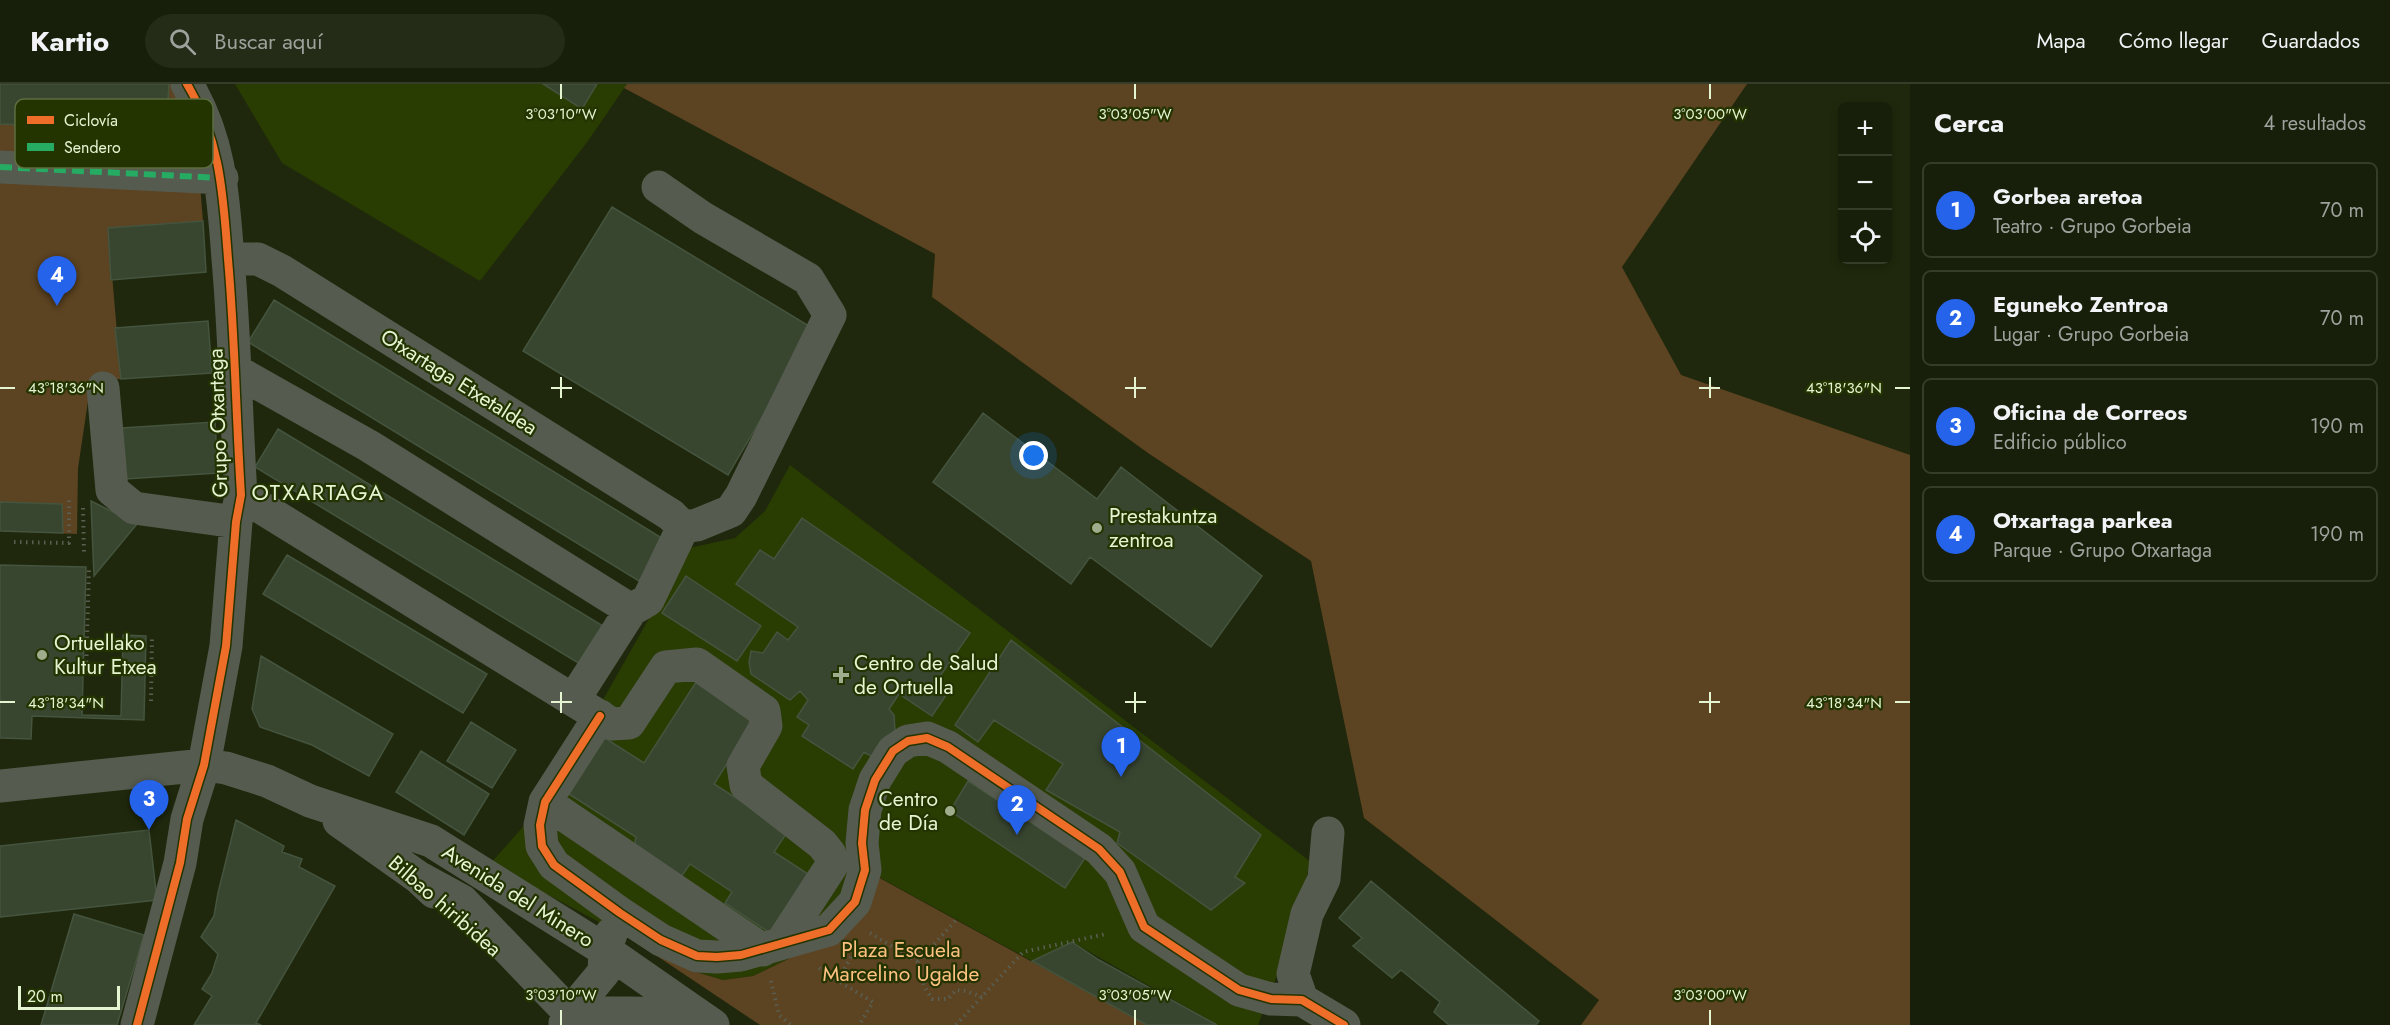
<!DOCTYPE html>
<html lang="es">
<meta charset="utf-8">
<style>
:root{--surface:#171e09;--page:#242b17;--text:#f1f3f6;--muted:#9ea29c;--line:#363c2a;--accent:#2563eb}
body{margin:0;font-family:Jost,sans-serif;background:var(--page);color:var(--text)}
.controls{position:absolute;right:18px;top:18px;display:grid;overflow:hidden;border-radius:9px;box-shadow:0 3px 9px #0003}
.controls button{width:54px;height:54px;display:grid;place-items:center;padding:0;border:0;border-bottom:2px solid var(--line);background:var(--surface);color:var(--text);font:30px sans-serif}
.scale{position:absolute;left:18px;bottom:15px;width:102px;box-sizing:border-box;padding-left:6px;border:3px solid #e5f4d1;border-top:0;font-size:16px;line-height:21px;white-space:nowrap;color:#e5f4d1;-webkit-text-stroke:4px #233400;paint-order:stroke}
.you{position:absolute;left:1034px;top:372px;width:21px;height:21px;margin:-15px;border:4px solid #fff;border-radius:50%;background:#1a73e8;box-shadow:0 0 0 9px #1a73e833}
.badge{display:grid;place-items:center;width:39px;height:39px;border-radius:50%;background:var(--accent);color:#fff;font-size:20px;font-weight:700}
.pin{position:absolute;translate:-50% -50px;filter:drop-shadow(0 2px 3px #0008)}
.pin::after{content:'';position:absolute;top:32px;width:21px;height:18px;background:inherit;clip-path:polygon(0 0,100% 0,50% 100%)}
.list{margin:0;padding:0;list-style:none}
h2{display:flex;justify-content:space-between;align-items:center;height:78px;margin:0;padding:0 24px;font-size:26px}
h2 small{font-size:20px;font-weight:400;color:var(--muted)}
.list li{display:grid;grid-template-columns:39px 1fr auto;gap:18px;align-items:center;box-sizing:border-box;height:96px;margin:0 12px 12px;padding:0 12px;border:2px solid var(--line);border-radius:9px}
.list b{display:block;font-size:22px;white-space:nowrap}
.list p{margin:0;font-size:20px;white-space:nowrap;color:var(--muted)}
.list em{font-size:20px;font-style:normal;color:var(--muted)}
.icon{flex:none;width:33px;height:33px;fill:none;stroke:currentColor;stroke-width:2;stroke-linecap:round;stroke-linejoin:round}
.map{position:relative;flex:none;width:1910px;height:941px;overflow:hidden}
header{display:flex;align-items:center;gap:36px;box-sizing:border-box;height:84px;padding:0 30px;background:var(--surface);border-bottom:2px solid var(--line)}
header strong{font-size:28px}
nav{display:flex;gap:33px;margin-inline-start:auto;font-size:21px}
.search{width:420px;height:54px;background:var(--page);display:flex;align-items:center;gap:15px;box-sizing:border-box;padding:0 21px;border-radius:33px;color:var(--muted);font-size:22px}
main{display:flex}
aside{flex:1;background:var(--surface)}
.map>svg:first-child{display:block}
.built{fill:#293c02}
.green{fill:#5c4321}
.building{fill:#384630;stroke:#45543e;stroke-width:1.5}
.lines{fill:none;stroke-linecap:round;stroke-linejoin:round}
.path{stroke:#5a5f52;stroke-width:4;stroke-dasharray:1.5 4.5;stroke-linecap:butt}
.minor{stroke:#565b4f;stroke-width:33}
.quiet{stroke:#26ab63;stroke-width:6;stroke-dasharray:12 6;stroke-linecap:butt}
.cycleway-casing{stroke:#233400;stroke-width:11}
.cycleway{stroke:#ee6e29;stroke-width:8}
.ticks{fill:none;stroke:#e5f4d1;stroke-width:2}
.poi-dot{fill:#a0ad8c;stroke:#233400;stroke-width:2}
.labels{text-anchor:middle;stroke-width:4.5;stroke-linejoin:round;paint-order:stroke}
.street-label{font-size:21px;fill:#e5f4d1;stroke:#233400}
.poi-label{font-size:21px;fill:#e5f4d1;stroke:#233400;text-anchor:start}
.park-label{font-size:21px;fill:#fec181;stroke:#233400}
.neighbourhood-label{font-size:22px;letter-spacing:1.5px;fill:#e5f4d1;stroke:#233400}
.key{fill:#233400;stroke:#5d6e3f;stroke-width:1.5}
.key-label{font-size:16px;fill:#e5f4d1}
.ticks-label{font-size:15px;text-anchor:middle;fill:#e5f4d1;stroke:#233400;stroke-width:4.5;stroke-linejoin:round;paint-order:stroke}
</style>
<header>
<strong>Kartio</strong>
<div class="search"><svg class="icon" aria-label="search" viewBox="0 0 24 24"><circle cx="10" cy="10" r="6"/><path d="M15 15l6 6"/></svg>Buscar aquí</div>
<nav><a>Mapa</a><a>Cómo llegar</a><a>Guardados</a></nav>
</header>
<main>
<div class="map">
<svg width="1910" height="941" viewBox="0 0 1910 941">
<rect width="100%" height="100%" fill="#1f280c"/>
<path class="built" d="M235 0H627L588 57 480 197 282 79Z
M790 381 1311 778 1279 886 1258 941H1218L1072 858 1032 877 877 792 815 862 753 892 723 896 689 886 490 780 545 718 689 464 735 454 765 427Z"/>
<path class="green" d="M0 0H179L197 64 203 137 108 144 121 295 91 297 78 384 77 450 0 447Z
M627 0H1747L1622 183 1681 291 1910 371V941H1581L1599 916 1364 734 1311 477 1148 369 932 213 935 170 624 4Z
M876 792 1147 941H760L642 862 689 886 723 896 753 892 815 862Z"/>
<path class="building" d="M0 0H169L166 46 0 40Z
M543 0H597L582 25Z
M612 123 814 245 728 391 523 267Z
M203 137 206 188 111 196 108 144Z
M274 216 665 456 639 497 248 258Z
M208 237 212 289 121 295 115 244Z
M983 329 1097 415 1121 383 1262 492 1211 563 1090 473 1071 500 933 398Z
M215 338 218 389 125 395 122 344Z
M278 345 603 542 580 580 255 383Z
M91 417 137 440 94 492 93 469Z
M0 418 62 420 63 449 0 447Z
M802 434 970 549 936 598 949 607 932 632 899 610 889 625 894 631 895 646 874 674 864 668 853 685 802 652 809 641 797 633 808 616 800 607 790 616 751 590 749 578 751 567 763 569 777 548 788 556 798 543 736 500 760 466 774 475Z
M287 471 487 590 463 629 263 510Z
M0 481 86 483 82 631 121 632 123 551 146 552 144 636 32 632 31 655 0 654Z
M686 492 761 542 737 577 662 529Z
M1011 556 1261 751 1235 793 1245 799 1211 826 1117 759 1120 748 1046 706 1063 680 994 636 978 658 955 641Z
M261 572 393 650 369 692 312 661 260 643 252 625Z
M698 595 757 633 714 700 788 747 774 768 808 790 770 849 725 819 732 808 690 780 681 793 634 763 636 753 569 710 605 654 644 679Z
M471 638 516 666 492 704 447 677Z
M421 667 489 710 464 751 396 708Z
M968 697 1085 774 1065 804 950 727Z
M236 736 284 762 282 768 302 775 299 783 335 802 256 939 261 941H194L212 912 202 905 212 889 218 870 201 853 214 832 218 809Z
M149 746 157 816 0 833V762Z
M1371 797 1539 937 1536 941H1449L1434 928 1440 918 1401 886 1392 894 1353 862 1362 854 1339 834Z
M74 830 144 851 117 941H41Z
M1072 858 1099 876 1217 941H1147L1032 877Z"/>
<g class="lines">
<path class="path" d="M83 424 84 468
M14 458 69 459V415
M86 590 89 484
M151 617 152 552
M870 849 918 878 924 902 932 915H948L956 906 966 907 982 913
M851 873 838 897 873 918 859 941
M918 878 956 836
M819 884 838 897
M771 897 779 931 791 941
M956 941 1023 868 1106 850"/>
<path class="minor" d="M0 83 222 94
M658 103 703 134 808 195 830 231 741 412 731 427 697 441 683 443
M228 174 258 175 282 187 671 431 683 443 648 516 631 526 574 615
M236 287 369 362 631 526
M103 304 112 406 134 424 236 438
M241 411 612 640 629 639 666 583 697 580 764 627 766 642 743 682 746 701 822 760 830 770 832 781 782 858
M600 632 545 718 540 741 542 762 554 781 620 829 661 856 697 872 717 873 741 871 829 846 855 818 865 786 862 759 865 726 875 696 893 667 908 657 927 654 948 663 1099 765 1120 788 1144 843 1239 906 1271 915 1302 916 1344 941
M0 702 204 681 226 684 267 697 310 717 431 757 605 866 713 941
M545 718 763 866
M339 737 418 793 434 808
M418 793 462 817 561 920C590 935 620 926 652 930 669 931 686 935 703 938
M1302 916 1293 890 1307 830 1324 795 1328 749
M565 939 579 918 604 888 605 866 611 850
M137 941 180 779 187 735 204 681 226 562 236 438 241 411C236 333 235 254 228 175 223 111 221 57 187 0"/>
<path class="quiet" d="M0 83 222 94"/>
<g class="cycleway-casing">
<path id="cycleway" d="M600 632 545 718 540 741 542 762 554 781 620 829 661 856 697 872 717 873 741 871 829 846 855 818 865 786 862 759 865 726 875 696 893 667 908 657 927 654 948 663 1099 765 1120 788 1144 843 1239 906 1271 915 1302 916 1344 941
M137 941 180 779 187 735 204 681 226 562 236 438 241 411C236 333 235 254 228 175 223 111 221 57 187 0"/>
</g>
<use href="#cycleway" class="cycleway"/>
</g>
<path class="ticks" d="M561 0V15M1135 0V15M1710 0V15M561 293V314M1135 293V314M1710 293V314M0 304H15M551 304H572M1125 304H1146M1699 304H1720M1895 304H1910M561 608V629M1135 608V629M1710 608V629M0 618H15M551 618H572M1125 618H1146M1699 618H1720M1895 618H1910M561 926V941M1135 926V941M1710 926V941"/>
<g class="poi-dot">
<circle cx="1097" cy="444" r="6"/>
<circle cx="42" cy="571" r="6"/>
<path d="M838 582h6v6h6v6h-6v6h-6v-6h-6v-6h6z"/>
<circle cx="950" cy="727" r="6"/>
</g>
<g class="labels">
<g class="street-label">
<text transform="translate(459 298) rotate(32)" y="7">Otxartaga Etxetaldea</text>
<text transform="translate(218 339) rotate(-92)" y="7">Grupo Otxartaga</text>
<text transform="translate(518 812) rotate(32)" y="7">Avenida del Minero</text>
<text transform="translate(445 822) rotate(41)" y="7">Bilbao hiribidea</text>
</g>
<g class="poi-label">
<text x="1109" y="439">Prestakuntza<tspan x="1109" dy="24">zentroa</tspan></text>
<text x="54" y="566">Ortuellako<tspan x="54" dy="24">Kultur Etxea</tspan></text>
<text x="854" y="586">Centro de Salud<tspan x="854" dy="24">de Ortuella</tspan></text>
<text x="938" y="722" text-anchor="end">Centro<tspan x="938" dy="24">de Día</tspan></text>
</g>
<g class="park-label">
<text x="901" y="873">Plaza Escuela<tspan x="901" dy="24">Marcelino Ugalde</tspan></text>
</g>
<g class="neighbourhood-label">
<text x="318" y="416">OTXARTAGA</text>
</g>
</g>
<rect x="15" y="15" width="198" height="69" rx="9" class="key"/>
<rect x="27" y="32" width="27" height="8" fill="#ee6e29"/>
<rect x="27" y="59" width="27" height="8" fill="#26ab63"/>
<g class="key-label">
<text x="64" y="42">Ciclovía</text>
<text x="64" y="69">Sendero</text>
</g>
<g class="ticks-label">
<text x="561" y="35">3°03'10"W</text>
<text x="1135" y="35">3°03'05"W</text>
<text x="1710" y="35">3°03'00"W</text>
<text x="66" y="309">43°18'36"N</text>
<text x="1844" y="309">43°18'36"N</text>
<text x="66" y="624">43°18'34"N</text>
<text x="1844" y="624">43°18'34"N</text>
<text x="561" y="916">3°03'10"W</text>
<text x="1135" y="916">3°03'05"W</text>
<text x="1710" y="916">3°03'00"W</text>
</g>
</svg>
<div class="controls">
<button>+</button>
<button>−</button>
<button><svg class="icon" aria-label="locate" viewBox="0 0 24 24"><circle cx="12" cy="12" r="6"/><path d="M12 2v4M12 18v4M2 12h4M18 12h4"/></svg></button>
</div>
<div class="scale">20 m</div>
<div class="you"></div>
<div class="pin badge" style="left:1121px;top:693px">1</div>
<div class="pin badge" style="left:1017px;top:751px">2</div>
<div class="pin badge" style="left:149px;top:746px">3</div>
<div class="pin badge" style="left:57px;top:222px">4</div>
</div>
<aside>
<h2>Cerca<small>4 resultados</small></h2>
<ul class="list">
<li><span class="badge">1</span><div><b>Gorbea aretoa</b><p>Teatro · Grupo Gorbeia</p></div><em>70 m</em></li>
<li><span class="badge">2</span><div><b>Eguneko Zentroa</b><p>Lugar · Grupo Gorbeia</p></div><em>70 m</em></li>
<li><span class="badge">3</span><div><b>Oficina de Correos</b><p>Edificio público</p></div><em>190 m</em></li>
<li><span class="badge">4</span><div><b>Otxartaga parkea</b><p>Parque · Grupo Otxartaga</p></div><em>190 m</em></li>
</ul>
</aside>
</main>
